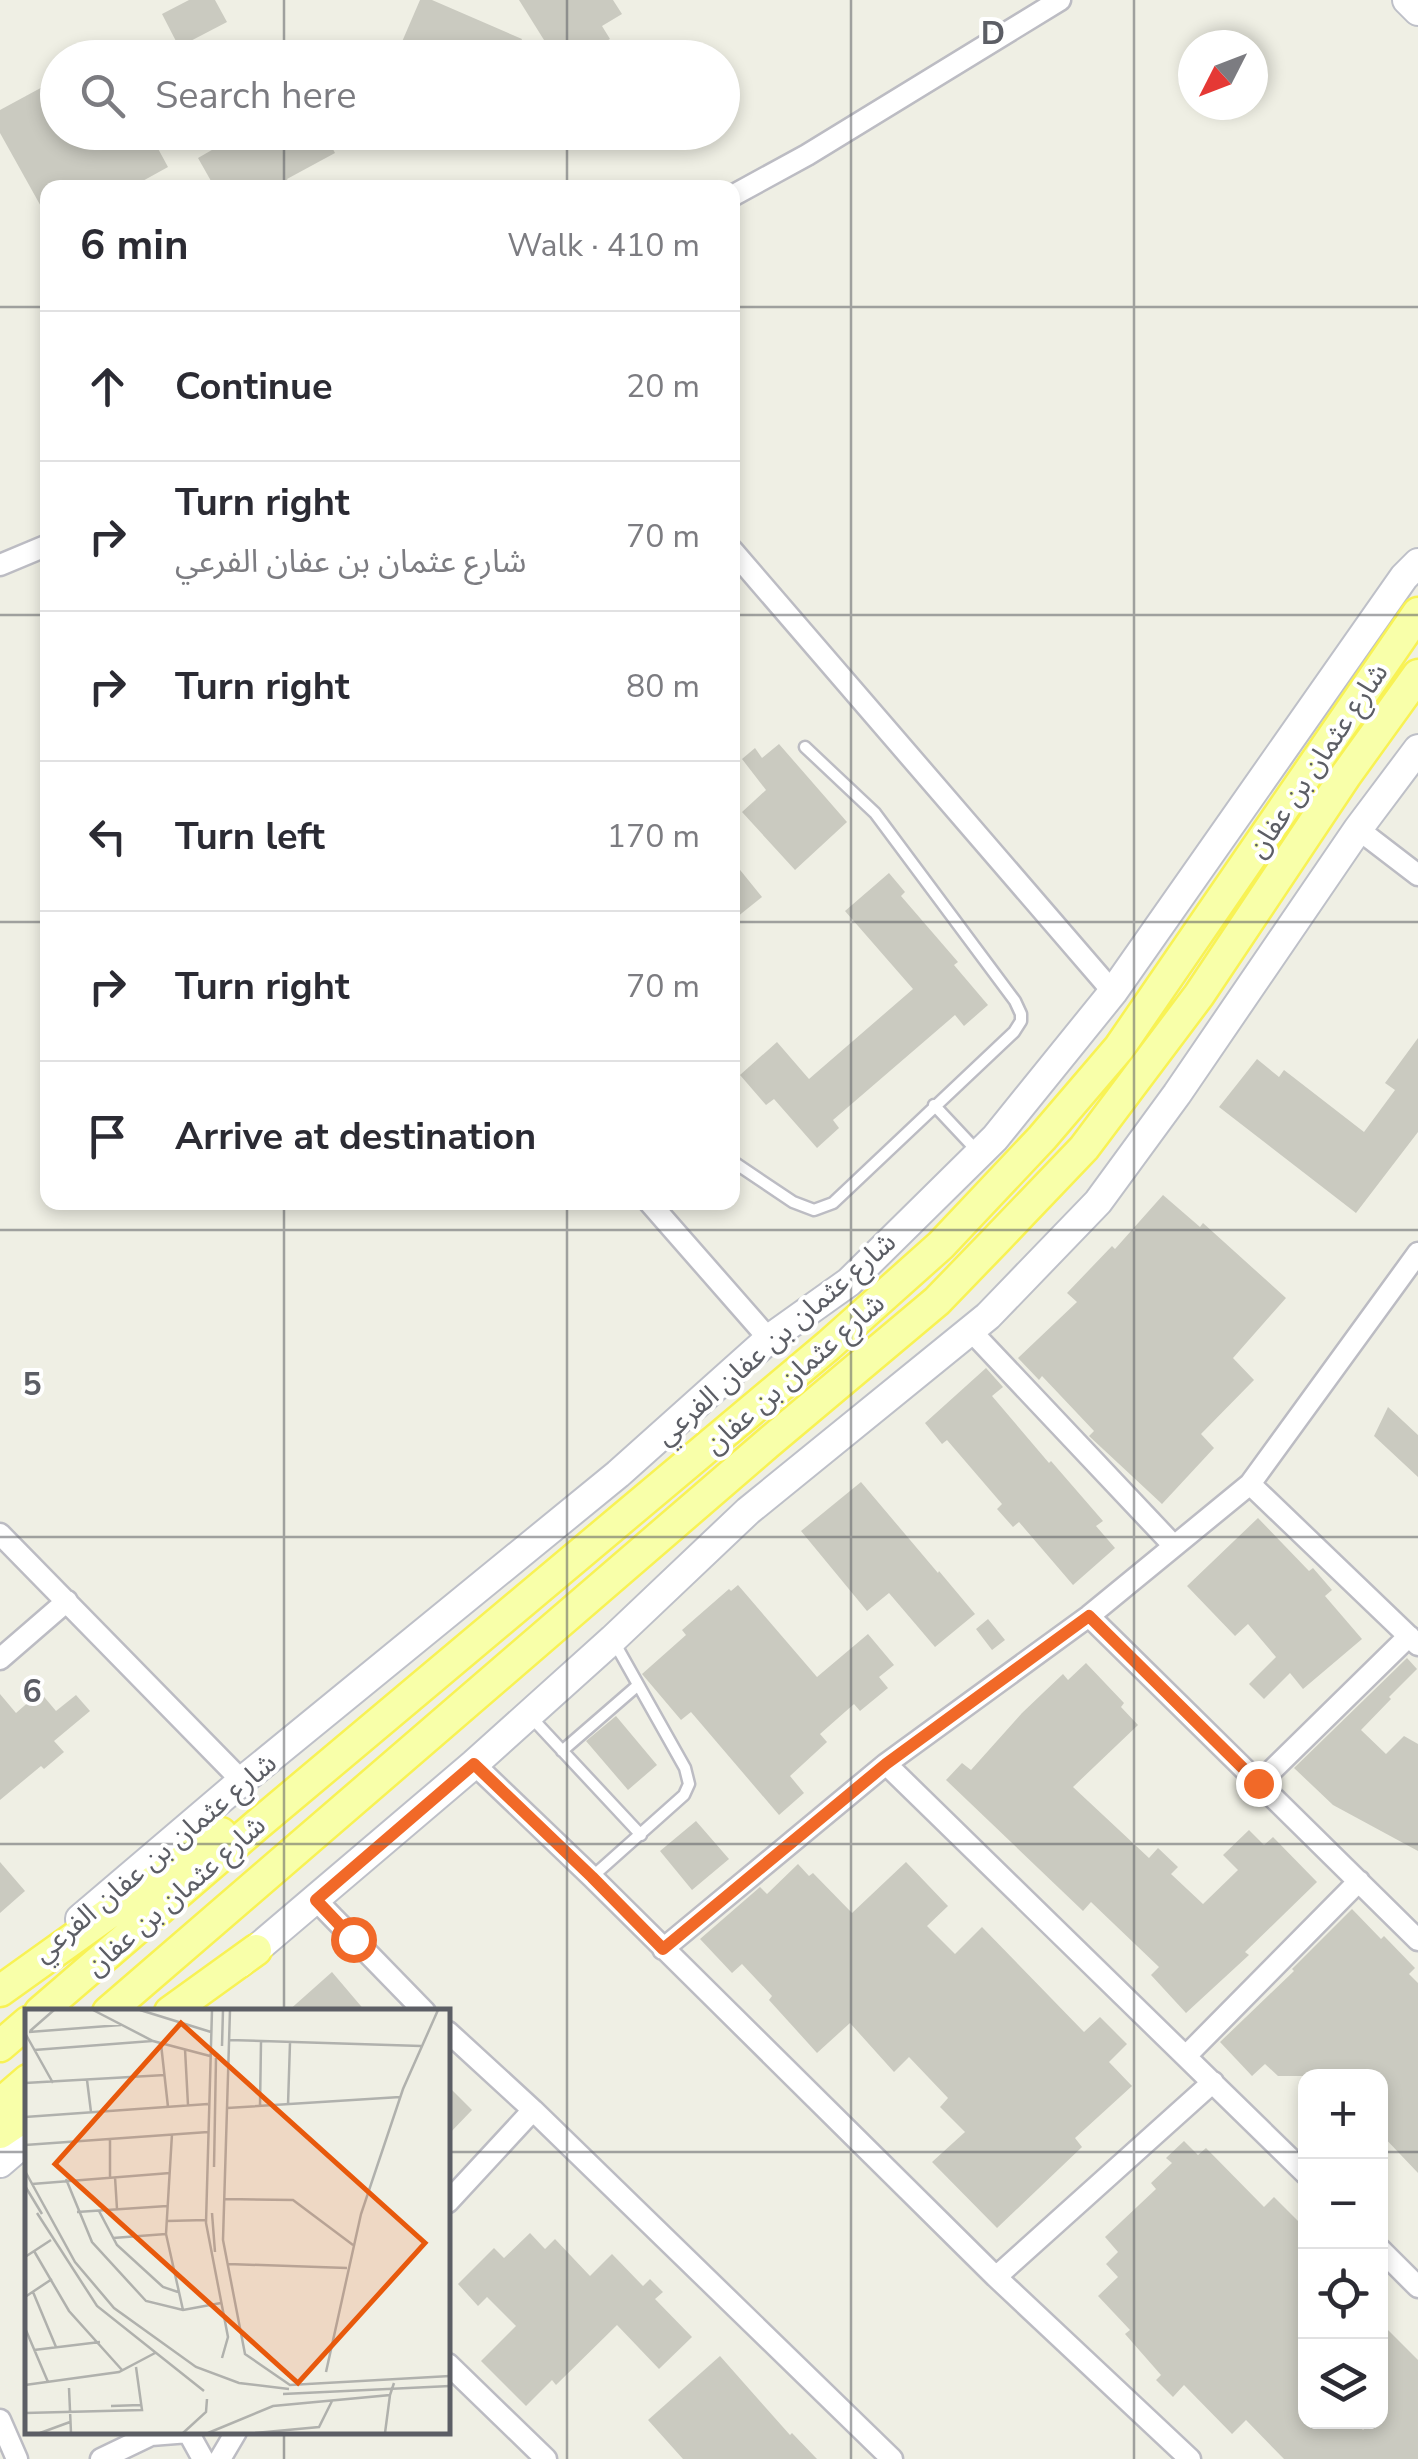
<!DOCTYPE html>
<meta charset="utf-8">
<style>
:root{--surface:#fff;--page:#f2f2f3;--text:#2b2b33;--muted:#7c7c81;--line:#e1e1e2}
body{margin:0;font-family:"Nunito Sans","Noto Sans Arabic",sans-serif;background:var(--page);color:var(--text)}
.controls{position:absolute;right:30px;bottom:30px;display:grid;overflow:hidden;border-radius:20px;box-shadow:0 5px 15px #0003}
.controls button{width:90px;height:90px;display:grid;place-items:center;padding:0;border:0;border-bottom:2px solid var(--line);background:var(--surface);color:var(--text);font:50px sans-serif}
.compass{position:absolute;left:1178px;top:30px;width:90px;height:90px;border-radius:50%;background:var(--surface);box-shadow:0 5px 15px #0003;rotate:228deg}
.stop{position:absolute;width:30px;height:30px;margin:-22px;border:8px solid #f16928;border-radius:50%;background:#fff}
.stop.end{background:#f16928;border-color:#fff;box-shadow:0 2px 10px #0008}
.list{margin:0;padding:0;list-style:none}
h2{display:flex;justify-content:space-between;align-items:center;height:130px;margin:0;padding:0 40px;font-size:42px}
h2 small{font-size:32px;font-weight:400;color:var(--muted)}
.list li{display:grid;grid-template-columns:65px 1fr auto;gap:30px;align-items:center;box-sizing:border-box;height:150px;padding:0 40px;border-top:2px solid var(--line)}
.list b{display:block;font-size:38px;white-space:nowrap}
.list p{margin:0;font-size:32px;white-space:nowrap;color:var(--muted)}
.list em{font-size:32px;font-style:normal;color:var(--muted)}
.icon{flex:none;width:55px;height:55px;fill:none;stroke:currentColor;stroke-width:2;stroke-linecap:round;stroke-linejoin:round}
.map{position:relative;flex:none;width:1418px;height:2459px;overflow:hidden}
.search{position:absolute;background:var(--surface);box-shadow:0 5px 15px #0003;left:40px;top:40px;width:700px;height:110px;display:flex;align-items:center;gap:25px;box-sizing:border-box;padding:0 35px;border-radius:55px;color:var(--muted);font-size:38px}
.panel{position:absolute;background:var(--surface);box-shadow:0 5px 15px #0003;left:40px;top:180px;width:700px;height:1030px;border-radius:20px}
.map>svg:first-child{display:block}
.building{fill:#cacac0}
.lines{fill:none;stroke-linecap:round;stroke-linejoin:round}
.lane-casing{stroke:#bcbcc3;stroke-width:15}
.street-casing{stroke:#bcbcc3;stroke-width:25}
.secondary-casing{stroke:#bec0c8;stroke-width:32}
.primary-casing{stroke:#f8f254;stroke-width:35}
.lane{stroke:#fff;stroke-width:10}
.street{stroke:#fff;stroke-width:20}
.secondary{stroke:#fff;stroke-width:28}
.primary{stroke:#f8ffa9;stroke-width:30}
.route{stroke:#f16928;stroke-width:12}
.grid{fill:none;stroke:#5c5e65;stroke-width:2.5;stroke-opacity:0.55}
.labels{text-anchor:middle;stroke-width:8;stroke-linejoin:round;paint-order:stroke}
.street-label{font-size:28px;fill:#5c5e65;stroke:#fff}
.inset-road{fill:none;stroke:#b0b1ad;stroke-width:2.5}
.view{fill:#e8590c;fill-opacity:0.15;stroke:#e8590c;stroke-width:5}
.inset-edge{fill:none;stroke:#5c5e65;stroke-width:5}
.grid-label{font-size:32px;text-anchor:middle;font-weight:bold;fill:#5c5e65;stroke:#fff;stroke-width:8;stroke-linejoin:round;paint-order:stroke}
</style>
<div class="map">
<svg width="1418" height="2459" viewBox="0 0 1418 2459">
<rect width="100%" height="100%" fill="#efefe4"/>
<path class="building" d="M189 0H215L227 22 179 47 162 14Z
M420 0H432L522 39 514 58H395Z
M519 0H613L622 14 602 26 610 39 580 57 572 45 554 56Z
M48 84 51 90 58 86V132H149L168 167 130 188H48V219L0 133V110Z
M243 132H324L335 153 287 179 292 188H215L198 158Z
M779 744 847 822 795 870 742 812 766 790 742 759 755 748 762 758Z
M732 860 762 897 732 921Z
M889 873 905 892 901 896 958 962 954 965 988 1005 964 1026 955 1015 833 1120 839 1128 817 1148 774 1099 766 1105 740 1075 777 1042 809 1079 913 989 845 911Z
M1418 1038V1132L1356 1213 1219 1107 1257 1059 1279 1077 1284 1070 1364 1132 1395 1090 1385 1083Z
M1163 1195 1200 1227 1203 1223 1286 1298 1233 1358 1254 1380 1201 1434 1214 1448 1162 1504 1089 1436 1094 1431 1042 1376 1039 1380 1018 1358 1077 1302 1067 1293 1112 1246 1115 1249Z
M986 1368 1003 1387 992 1396 1049 1463 1051 1461 1103 1521 1096 1526 1115 1548 1073 1585 1019 1522 1013 1527 997 1509 1002 1504 947 1440 942 1444 925 1423Z
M1388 1407 1418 1435V1477L1374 1436Z
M861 1482 938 1573 939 1571 975 1614 935 1647 889 1593 867 1611 801 1531Z
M1258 1518 1309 1571 1313 1568 1332 1590 1325 1596 1362 1639 1303 1689 1290 1673 1264 1699 1249 1684 1276 1657 1248 1624 1235 1636 1187 1586Z
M738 1585 817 1677 868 1634 894 1665 879 1677 888 1688 860 1711 854 1704 820 1734 827 1742 790 1776 804 1793 779 1815 691 1712 681 1720 642 1674 686 1635 682 1630 729 1589 731 1591Z
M988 1619 1005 1640 992 1650 976 1629Z
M1407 1658 1417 1669 1389 1697 1391 1699 1361 1730 1386 1754 1404 1736 1418 1744V1851L1333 1805 1294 1768Z
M1086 1663 1124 1703 1121 1707 1138 1725 1073 1787 1149 1858 1158 1848 1178 1867 1171 1874 1203 1904 1238 1870 1223 1855 1249 1830 1264 1845 1273 1837 1317 1882 1245 1952 1249 1955 1186 2013 1151 1975 1159 1967 1091 1902 1083 1911 946 1780 962 1763 971 1770 1022 1713 1063 1674 1068 1680Z
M40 1692 56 1711 76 1695 90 1711 54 1741 64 1752 44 1769 41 1766 0 1800V1694L16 1713Z
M616 1716 657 1765 628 1790 586 1741Z
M696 1821 729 1859 692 1890 660 1851Z
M0 1862 25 1891 0 1913Z
M906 1862 948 1906 927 1926 955 1954 982 1927 1084 2032 1100 2017 1127 2044 1109 2062 1132 2086 1075 2138 1082 2147 997 2228 932 2162 965 2132 940 2107 948 2098 909 2057 894 2072 850 2023 817 2053 769 2000 772 1996 742 1964 732 1973 700 1939 760 1887 767 1894 798 1864 809 1876 813 1873 852 1913Z
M1352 1909 1381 1939 1384 1936 1415 1968 1409 1974 1418 1983V2173L1380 2133V2076H1278L1265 2064 1252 2076 1220 2042 1294 1971 1292 1969Z
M332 1972 366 2012H287Z
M448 2086 472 2110 448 2135Z
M1184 2141 1198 2155 1206 2148 1264 2207 1274 2197 1306 2229V2422H1355L1363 2430 1372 2422H1380V2322L1418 2360V2459H1284L1246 2420 1232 2434 1184 2385 1173 2397 1156 2380 1161 2375 1125 2334 1130 2330 1098 2296 1118 2277 1106 2264 1118 2252 1105 2237 1156 2189 1151 2183 1172 2163 1166 2158Z
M530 2233 545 2249 555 2239 590 2276 612 2254 643 2286 650 2279 663 2292 655 2299 692 2337 659 2369 617 2325 556 2385 552 2380 526 2406 481 2361 516 2326 487 2297 478 2306 458 2284 494 2248 504 2258Z
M720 2356 790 2435 792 2433 817 2459H683L648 2420Z"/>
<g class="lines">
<g class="lane-casing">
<path id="lane" d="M934 1105 979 1153
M732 1161 793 1202 814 1210 833 1203 1014 1032 1021 1021V1014L1015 1001 875 813 805 747
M529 1715 641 1835
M562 1751 637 1686
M592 1877 684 1795 689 1784 685 1768 613 1640"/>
</g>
<g class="street-casing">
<path id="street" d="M732 196 807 155 1060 0
M732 550 1113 992
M0 565 48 545
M1358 829 1418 875
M649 1202 769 1339
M971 1331 1174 1546
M1250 1484 1418 1645
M0 1534 242 1781
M1089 1616 1418 1940
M0 1659 67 1601
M474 1764 592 1877 996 2277 1190 2459
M886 1764 1306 2174
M1259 1783 1409 1636
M316 1900 425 2012
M663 1949 886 1764 1089 1616 1250 1484 1418 1253
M448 2032 533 2110 892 2459
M1186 2056 1359 1881
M448 2202 533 2110
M1380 2249 1418 2287
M996 2277 1213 2082
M448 2364 546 2459
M0 2420 17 2459
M188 2432 203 2459
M101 2459 151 2435 189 2432
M220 2459 236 2432"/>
</g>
<g class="secondary-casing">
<path id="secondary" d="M1407 0 1418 11
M80 1919 242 1781 618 1474 769 1339 849 1282 995 1138 1113 992 1404 577 1418 563
M240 1963 474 1764 613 1639 748 1511 988 1316 1098 1202 1177 1094 1358 829 1418 749
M0 2163 28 2139"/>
</g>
<g class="primary-casing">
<path id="primary" d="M0 1991 221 1833
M40 2012 257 1825 829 1345 941 1245 1042 1138 1119 1048 1418 613
M108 2012 768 1443 937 1301 996 1240 1084 1148 1199 995 1346 775 1418 675
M170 2012 256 1950
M0 2046 28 2022
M0 2104 28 2080
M0 2133 28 2114"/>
</g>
<use href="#lane" class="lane"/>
<use href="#street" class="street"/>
<use href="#secondary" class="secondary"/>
<use href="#primary" class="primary"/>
</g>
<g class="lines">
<path class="route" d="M353 1939 316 1900 474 1764 592 1877 663 1949 886 1764 1089 1616 1258 1783"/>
</g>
<path class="grid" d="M284 0V58M567 0V58M851 0V2459M1134 0V2459M284 132V188M567 132V188M0 307H48M732 307H1418M0 615H48M732 615H1418M0 922H48M732 922H1418M284 1202V2012M567 1202V2459M0 1230H1418M0 1537H1418M0 1844H1418M0 2152H28M448 2152H1306M1380 2152H1418M284 2432V2459"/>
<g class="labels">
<g class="street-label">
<text transform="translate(1317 760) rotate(-56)" y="10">شارع عثمان بن عفان</text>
<text transform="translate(775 1338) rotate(-41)" y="10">شارع عثمان بن عفان الفرعي</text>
<text transform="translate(794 1373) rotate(-41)" y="10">شارع عثمان بن عفان</text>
<text transform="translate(154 1857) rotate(-40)" y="10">شارع عثمان بن عفان الفرعي</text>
<text transform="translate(175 1895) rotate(-41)" y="10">شارع عثمان بن عفان</text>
</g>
</g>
<g transform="translate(25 2009)">
<rect width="425" height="425" fill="#efefe4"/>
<path class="inset-road" d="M68 1 128 32 185 47M115 1 186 23M187 1 181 214 203 328 197 349M205 1 198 231 220 345 265 376 425 367M5 22 29 1M4 23 96 16M0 24 28 74M204 31 396 37M136 35 143 98M197 37 198 1M160 40 163 96M9 41 127 32M62 71 66 103M0 74 140 66M263 96 265 34M235 97 236 33M202 99 375 88M0 108 183 95M147 125 141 225 158 301M0 136 183 123M189 158 191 49M0 162 50 253 89 299 171 358 214 374 264 380M85 168V129M90 168 92 200M41 170 67 233 121 292 158 301 196 294M7 175 145 164M0 177 17 205M200 190 268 191 328 236M74 202 92 236 138 278 153 283M52 203 142 197M12 204 72 297 179 382M187 204 190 243M142 212 181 211M88 229 141 225M9 242 44 302 97 361M0 248 26 231M203 255 322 259M8 283 31 338M0 288 27 270M0 319 23 373M9 341 75 333M301 363 336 205 378 80 413 1M0 376 94 363 130 344M44 379 46 424M258 385 425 377M86 397 116 396M0 404 117 401 111 358M15 424 45 413M158 424 181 403 182 390M183 424 248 397 365 386 369 374M230 424 294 418 307 392M360 424 365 386"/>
<path class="view" d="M156 14 400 234 273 374 30 155Z"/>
<rect width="425" height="425" class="inset-edge"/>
</g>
<g class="grid-label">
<text x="993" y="44">D</text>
<text x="32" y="1395">5</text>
<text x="32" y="1702">6</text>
</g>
</svg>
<div class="controls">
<button>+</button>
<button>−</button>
<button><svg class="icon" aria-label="locate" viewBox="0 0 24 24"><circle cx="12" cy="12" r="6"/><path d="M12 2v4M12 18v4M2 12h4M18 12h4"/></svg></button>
<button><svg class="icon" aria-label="layers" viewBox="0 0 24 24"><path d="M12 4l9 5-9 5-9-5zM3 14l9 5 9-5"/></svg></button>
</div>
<svg class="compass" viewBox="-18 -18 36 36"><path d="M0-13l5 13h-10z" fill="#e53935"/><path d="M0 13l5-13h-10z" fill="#7c7c81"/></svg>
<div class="stop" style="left:353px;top:1939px"></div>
<div class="stop end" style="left:1258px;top:1783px"></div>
<div class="search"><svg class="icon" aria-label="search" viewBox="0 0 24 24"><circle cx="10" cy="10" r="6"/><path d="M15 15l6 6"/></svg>Search here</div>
<section class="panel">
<h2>6 min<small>Walk · 410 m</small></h2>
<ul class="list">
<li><svg class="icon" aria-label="ahead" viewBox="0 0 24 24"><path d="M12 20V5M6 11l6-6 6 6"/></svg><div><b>Continue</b></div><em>20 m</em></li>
<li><svg class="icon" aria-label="right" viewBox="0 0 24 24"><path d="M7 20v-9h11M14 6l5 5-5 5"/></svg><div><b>Turn right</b><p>شارع عثمان بن عفان الفرعي</p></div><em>70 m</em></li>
<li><svg class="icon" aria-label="right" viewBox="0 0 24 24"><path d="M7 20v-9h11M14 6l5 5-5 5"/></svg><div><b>Turn right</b></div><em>80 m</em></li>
<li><svg class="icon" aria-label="left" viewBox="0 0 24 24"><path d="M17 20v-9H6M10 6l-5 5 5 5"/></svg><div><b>Turn left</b></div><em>170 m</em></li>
<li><svg class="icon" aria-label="right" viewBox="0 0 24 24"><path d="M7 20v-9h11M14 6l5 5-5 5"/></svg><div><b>Turn right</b></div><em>70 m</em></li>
<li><svg class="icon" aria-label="arrive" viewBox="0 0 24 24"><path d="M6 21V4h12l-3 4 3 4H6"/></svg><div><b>Arrive at destination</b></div></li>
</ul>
</section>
</div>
